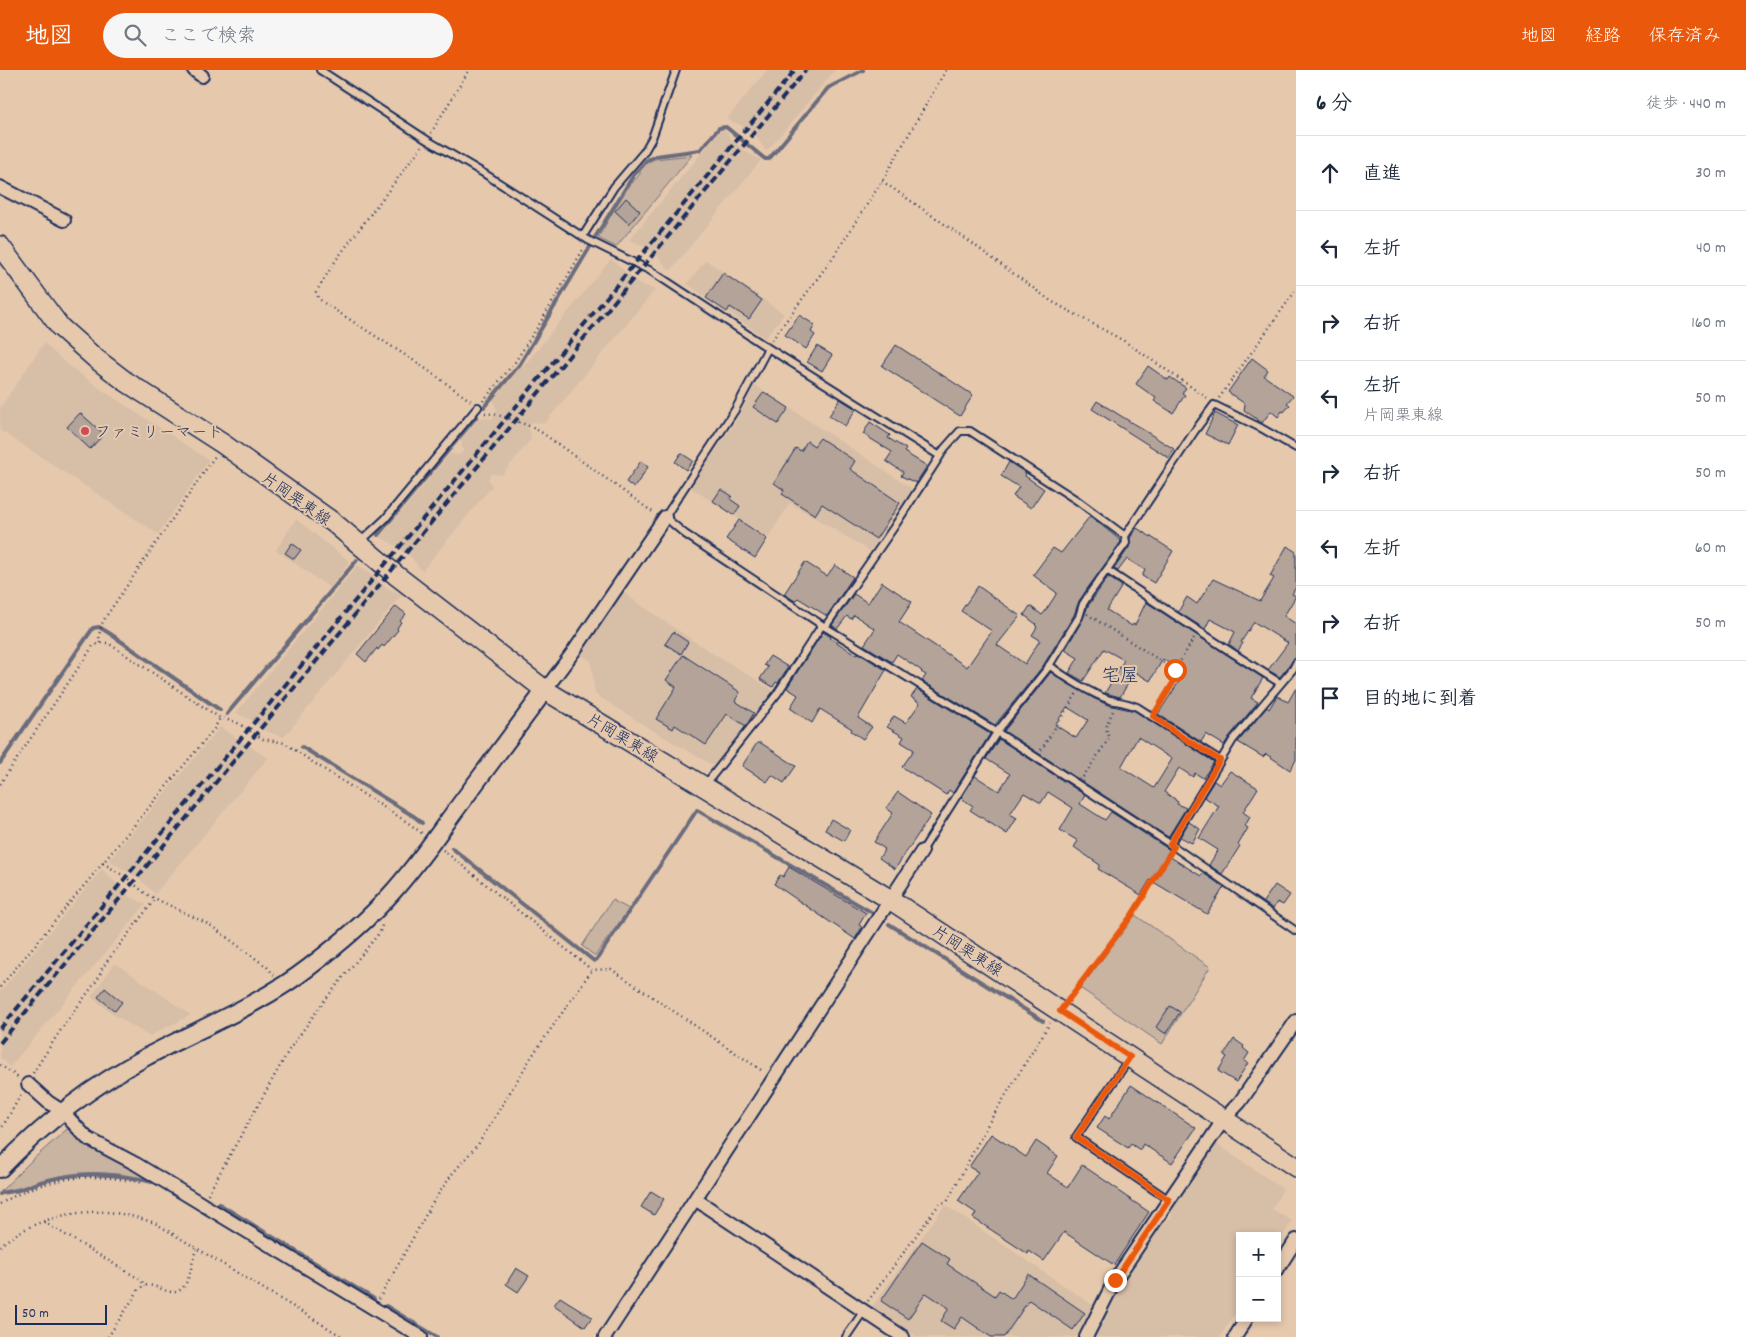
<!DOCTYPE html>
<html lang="ja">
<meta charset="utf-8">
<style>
:root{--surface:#fff;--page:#f6f6f7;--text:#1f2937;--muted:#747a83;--line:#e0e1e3;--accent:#ea580c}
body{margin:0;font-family:Dekko,"Klee One",sans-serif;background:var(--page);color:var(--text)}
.controls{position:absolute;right:15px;bottom:15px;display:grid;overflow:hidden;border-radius:0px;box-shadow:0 2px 8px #0003}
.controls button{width:45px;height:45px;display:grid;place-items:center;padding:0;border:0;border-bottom:1px solid var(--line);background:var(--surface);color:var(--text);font:25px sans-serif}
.scale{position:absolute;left:15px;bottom:12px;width:92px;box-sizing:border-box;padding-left:5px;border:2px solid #1b2f5e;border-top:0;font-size:14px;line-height:18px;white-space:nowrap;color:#1b2f5e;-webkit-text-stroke:4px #e6c9ad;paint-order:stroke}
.stop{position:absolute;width:15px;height:15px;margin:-11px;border:4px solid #ea580c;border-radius:50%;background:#fff}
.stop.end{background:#ea580c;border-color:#fff;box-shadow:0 1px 5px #0008}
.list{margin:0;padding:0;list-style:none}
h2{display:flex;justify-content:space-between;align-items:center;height:65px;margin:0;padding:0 20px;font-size:21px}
h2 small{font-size:16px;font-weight:400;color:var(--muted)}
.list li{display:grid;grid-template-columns:32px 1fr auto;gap:15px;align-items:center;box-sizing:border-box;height:75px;padding:0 20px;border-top:1px solid var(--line)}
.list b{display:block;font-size:19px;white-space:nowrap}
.list p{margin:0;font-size:16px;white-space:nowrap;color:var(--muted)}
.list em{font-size:16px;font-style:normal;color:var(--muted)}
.icon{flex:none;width:28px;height:28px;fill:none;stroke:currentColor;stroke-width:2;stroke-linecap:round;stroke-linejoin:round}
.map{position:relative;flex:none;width:1296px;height:1267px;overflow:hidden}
header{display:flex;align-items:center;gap:30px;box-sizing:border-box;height:70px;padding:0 25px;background:var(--accent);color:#fff}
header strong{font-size:24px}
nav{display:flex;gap:28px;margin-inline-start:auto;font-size:18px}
.search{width:350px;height:45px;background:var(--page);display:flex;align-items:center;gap:12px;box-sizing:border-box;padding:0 18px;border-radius:28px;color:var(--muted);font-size:19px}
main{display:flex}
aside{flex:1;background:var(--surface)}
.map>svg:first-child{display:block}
.built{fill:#d7bea7}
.green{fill:#c9b3a1;stroke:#727180}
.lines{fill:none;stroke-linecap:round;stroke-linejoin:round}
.stream{stroke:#6b6c7d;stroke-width:4}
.building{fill:#b3a399;stroke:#1b2f5e;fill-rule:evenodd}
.service-casing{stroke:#1b2f5e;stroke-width:10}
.minor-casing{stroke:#1b2f5e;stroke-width:16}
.tertiary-casing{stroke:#1b2f5e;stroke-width:20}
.secondary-casing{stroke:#1b2f5e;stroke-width:22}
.path{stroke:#1b2f5e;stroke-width:2.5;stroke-dasharray:1 4;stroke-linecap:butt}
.service{stroke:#e6c9ad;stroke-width:6}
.minor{stroke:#e6c9ad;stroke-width:12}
.tertiary{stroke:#e6c9ad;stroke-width:16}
.secondary{stroke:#e6c9ad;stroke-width:19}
.rail{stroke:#1b2f5e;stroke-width:4;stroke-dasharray:8 4;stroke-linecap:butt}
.route{stroke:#ea580c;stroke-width:6}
.poi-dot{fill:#d1495b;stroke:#e6c9ad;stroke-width:2}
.labels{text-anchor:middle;stroke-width:4;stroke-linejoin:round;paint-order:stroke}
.poi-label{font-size:16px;fill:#1b2f5e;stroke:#e6c9ad;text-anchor:start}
.street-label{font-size:16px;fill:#1b2f5e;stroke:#e6c9ad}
.quarter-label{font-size:19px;fill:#1b2f5e;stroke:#e6c9ad}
</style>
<header>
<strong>地図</strong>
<div class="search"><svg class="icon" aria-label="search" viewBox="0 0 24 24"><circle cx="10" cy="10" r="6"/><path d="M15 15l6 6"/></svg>ここで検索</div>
<nav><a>地図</a><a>経路</a><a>保存済み</a></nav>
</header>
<main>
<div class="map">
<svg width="1296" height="1267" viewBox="0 0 1296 1267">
<rect width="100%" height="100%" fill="#e6c9ad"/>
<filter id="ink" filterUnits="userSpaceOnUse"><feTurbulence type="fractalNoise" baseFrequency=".02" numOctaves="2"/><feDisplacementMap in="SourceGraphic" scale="10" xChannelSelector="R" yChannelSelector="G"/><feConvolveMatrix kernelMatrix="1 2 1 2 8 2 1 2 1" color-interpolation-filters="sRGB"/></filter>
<g filter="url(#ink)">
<path class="built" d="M767 0H835L768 80H765L757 67 742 56 727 49Z
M725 60 731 69 745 81 761 90 670 201 659 188 644 176 629 170 720 61Z
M611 189 638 213 655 220 545 353 532 352 527 358 530 360 531 369 502 405 491 404 488 409 492 416 422 501 411 487 395 475 380 467 450 384 459 385 463 381 461 370 479 348 492 349 497 341 493 330 520 298 523 297Z
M706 190 784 244 765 268 687 214Z
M44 273 64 292 102 320 209 390 158 464 0 360V338Z
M755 315 913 419 870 481 790 433 768 468 690 417 735 352Z
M296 449 350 492 330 518 276 480Z
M358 495 368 501 387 518 402 524 284 667 265 661 251 650 236 643Z
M622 522 695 572 773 620 714 696 647 657 595 624 591 591 582 585Z
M220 657 268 688 155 824 142 811 109 790Z
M102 799 130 827 146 834 10 997 0 987V922Z
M115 893 191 945 149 966 116 946 91 927Z
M1215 1073 1283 1119 1272 1139 1292 1151 1277 1176V1166H1240V1236L1220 1267H1091L1126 1204 1160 1155 1172 1147 1171 1141Z
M945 1135 1094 1236 1076 1267H917L872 1237Z"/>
<path class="green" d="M692 85 616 177 598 168 624 122 640 104V101L647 93 654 89Z
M612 830 629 839 595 886 582 876Z
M1135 845 1210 897 1162 974 1080 918Z
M67 1059 89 1076 153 1110C123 1104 92 1099 61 1106 41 1110 22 1119 1 1121L31 1091Z"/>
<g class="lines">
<path class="stream" d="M594 169 633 106 647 90 656 86 700 80 719 58 726 57 765 89H769L828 18 863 0
M484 337 520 294 590 177
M378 465 477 346
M227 644 357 490
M302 677 415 747 422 753
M0 693 93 558 99 557 109 563 220 640
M452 778 594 891 597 889 697 740 871 842
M889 854 1043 951
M0 1124C6 1121 12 1122 19 1120 27 1117 36 1113 44 1111 81 1101 116 1103 152 1112
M219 1134 374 1229
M386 1236 437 1267"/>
</g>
<path class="building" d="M626 128 640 141 629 154 615 141Z
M723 203 762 230 749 249 730 237 727 242 706 228Z
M799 245 815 255 811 262 815 265 806 279 785 265Z
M896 275 973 325 960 346 882 296Z
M817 276 832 285 822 301 807 292Z
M1252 288 1268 300 1264 306 1293 326 1287 333 1290 335 1284 342 1282 341 1278 347 1271 341 1262 353 1244 340 1245 334 1228 322Z
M1148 296 1168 310 1170 307 1186 318 1182 323 1185 325 1173 343 1154 331 1156 328 1136 314Z
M764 322 789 338 778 354 753 337Z
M840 329 856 339 845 356 829 346Z
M1097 331 1174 379 1169 388 1092 339Z
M80 343 104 364 90 379 67 357Z
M1215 343 1238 355 1228 375 1205 364Z
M870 352 890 365 888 368 906 379 904 382 927 396 916 413 901 406 903 402 886 391 892 382 863 364Z
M820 368 855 391 850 399 900 433 876 469 822 434 815 445 782 424 784 420 774 413 796 378 801 381 807 371 814 376Z
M681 383 693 391 686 400 675 392Z
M641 391 648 397 634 418 626 412Z
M1009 392 1026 403 1025 406 1044 419 1031 438 1013 426 1019 417 1001 406Z
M721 419 732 426 730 429 740 436 734 445 713 431Z
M1090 446 1120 470 1121 472 1079 531 1074 545 1043 596 995 655 922 611 926 605 921 602 922 601 897 584 892 592 864 575 875 559 854 545 851 549 847 546 837 559 832 555 854 524 868 533 882 512 912 532 899 552 967 597 992 561 961 541 978 516 1020 546 997 575 1025 594 1040 570 1032 565 1037 557 1035 555 1036 554 1024 545 1030 536 1042 545 1044 543 1057 523 1033 505 1053 478 1061 483Z
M739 450 767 469 755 488 726 469Z
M1137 458 1173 481 1154 513 1142 506 1145 500 1127 489 1118 501 1114 499 1130 476V468Z
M292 473 301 480 294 489 285 483Z
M1287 476 1296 482V517L1292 524 1296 526 1284 546 1296 554V587L1280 607 1268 600 1288 573 1254 552 1241 572 1243 573 1238 581 1229 574 1235 562 1210 549 1205 559 1178 542 1187 527 1197 534 1213 509 1260 531 1274 508 1270 506Z
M805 492 827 506 835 495 853 507 827 546 798 528 795 531 784 524Z
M1108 507 1122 516 1107 540 1132 556 1133 554 1135 555 1146 532 1263 608 1251 628 1258 632 1229 667 1224 675 1206 664 1201 672 1158 644 1184 604 1163 589 1150 611 1135 602 1120 627 1105 623 1124 590 1104 579 1083 611 1069 603 1078 588 1065 580 1083 549 1088 536Z
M396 536 406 544 400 551 401 552 397 558 398 560 384 577 382 575 378 580 377 578 366 592 357 584Z
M673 562 688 572 681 584 665 574Z
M823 562 831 567 830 568 857 585 858 583 886 600 858 648 872 657 863 669 851 661 852 659 820 639 812 653 790 638 798 625 787 618Z
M683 585 740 622 735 631 754 643 746 656 727 644 706 675 675 655 673 659 656 649 676 617 666 610Z
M770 586 788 597 778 613 776 612 773 617 760 609 768 597 764 595Z
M1051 602 1093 628 1108 635 1135 641 1214 692 1203 708 1195 703 1193 707 1179 698 1164 722 1175 729V730L1178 732 1177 734 1186 738 1168 767 1004 661ZM1067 637 1088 650 1076 668 1055 655ZM1138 667 1172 689 1154 718 1121 697Z
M1296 618V690L1290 700 1266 684 1263 687 1238 672 1267 637 1269 639 1277 626 1288 632Z
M917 619 990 664 953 723 949 720 946 725 902 697 914 680 901 672 904 667 887 657 894 646 906 653 920 633 911 627Z
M999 669 1085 725 1080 734 1105 750 1111 742 1170 780 1167 785 1201 806 1203 803 1224 817 1207 844 1150 810 1141 825 1098 799 1100 795 1074 777 1078 771 1060 760 1073 738 1048 722 1041 733 1024 723 1010 744 1017 748 1007 764 970 740 973 736 961 728 975 706 999 721 1010 704 986 689Z
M757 673H761L796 696 784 713 772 705 767 712 742 696Z
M1230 701 1258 718 1243 742 1250 747 1245 756 1248 758 1238 775 1240 776 1222 804 1209 795 1218 780 1199 768 1219 736 1204 727 1214 711 1220 715Z
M898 722 931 745 895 799 879 788 885 779 874 772 893 743 886 738Z
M831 749 850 760 844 771 825 760Z
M1189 752 1200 759 1192 773 1180 767Z
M789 797 866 843 859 855 862 857 855 869 774 814 780 805 783 807Z
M1275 815 1290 825 1283 835 1277 832 1273 839 1263 832Z
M105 918 122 932 115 941 98 927Z
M1170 936 1180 942 1166 964 1156 957Z
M1234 969 1244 976 1243 978 1249 983 1244 991 1248 993 1236 1012 1218 1001 1227 987 1224 985Z
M1131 1015 1196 1058 1172 1093 1143 1074 1140 1080 1131 1074 1128 1078 1097 1058 1105 1046 1109 1049Z
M991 1064 1026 1087 1036 1071 1058 1086 1047 1103 1068 1117 1082 1095 1119 1120 1118 1121 1149 1142 1114 1195 1064 1162 1044 1191 1029 1181 1028 1184 973 1148 976 1143 958 1131 978 1102 969 1097Z
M651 1121 664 1129 654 1145 641 1137Z
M922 1171 950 1189 947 1194 995 1226 999 1220 1012 1229 1028 1204 1085 1243 1073 1260 1029 1230 1004 1267H991L962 1247 954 1259 941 1251 949 1238 926 1223 908 1249 881 1231Z
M516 1198 529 1206 518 1222 506 1214Z
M560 1227 592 1247 585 1257 554 1235Z"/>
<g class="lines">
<g class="service-casing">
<path id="service" d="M320 0 427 70 485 104 588 170 651 201 768 278 940 386 944 379 960 361H970L1078 431 1125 466
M583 166 614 117 644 82 652 68 676 0
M768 278 735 340 665 447 685 464 825 557 1003 666 1170 774 1296 861
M359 473 385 449 478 337
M1107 500C1165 539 1222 577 1280 613
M825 557 894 457 940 386
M1049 595C1064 607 1092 624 1110 630 1119 632 1128 633 1137 637L1220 690
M705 715 777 624 822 555
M1170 774 1233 670 1293 599 1296 593
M922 781 999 659 1047 599 1079 547 1083 534 1090 523 1126 473 1125 466 1194 362 1214 335 1261 358 1296 378
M1129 989 1076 1067 1169 1130
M846 1267 863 1242"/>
</g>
<g class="minor-casing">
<path id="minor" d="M194 0 202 6
M0 117 64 150
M545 620 574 581 665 447
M28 1014 48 1032 62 1041 87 1068 136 1094 421 1267
M695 1129 903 1267
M1277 1200 1296 1170
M605 1267 922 781
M1086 1267 1115 1210 1224 1049 1240 1032 1296 951
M1235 1267 1247 1248"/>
</g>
<g class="tertiary-casing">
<path id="tertiary" d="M0 1099C44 1053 90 1017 146 987 200 958 260 935 308 898 337 876 366 852 390 825 414 799 434 770 455 741 485 701 515 660 545 620"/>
</g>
<g class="secondary-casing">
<path id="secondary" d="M0 176 60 257 95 288 125 311 223 374 334 453 397 506 545 620 891 830 1296 1097"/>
</g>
<path class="path" d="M431 63 469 0
M422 76 336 190 316 222 318 228 324 233 419 294 471 331
M882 111 966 169 1051 231 1124 271 1209 329
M772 270 834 186 882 111 946 0
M1219 328 1296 220
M483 331 515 292 542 250 584 178
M485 343C503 345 524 353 541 362L654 443
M1087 544 1175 600
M100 573 99 565 103 551 215 386
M1157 641 1179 603 1175 600 1194 568
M1041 680 1077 623
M1083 707 1110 667C1102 658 1110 649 1114 639
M0 714 93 576 100 573H108L220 648 236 652 263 669 285 673 314 693 407 752 423 764
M443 780 592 900 611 899 764 1002
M103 793 127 808 146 824 210 855 267 897 274 905
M0 917 214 659 220 648
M1069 930 1132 845 1170 784
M0 995 18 1007
M33 1003 62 958 100 906 101 900 108 890 155 829
M0 1061 22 1023
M208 1124 289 980 324 931 380 862 383 852
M0 1134C46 1106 91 1102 143 1113
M44 1152 141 1210 145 1216
M0 1176C28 1152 69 1140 106 1142 122 1143 139 1148 155 1153L343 1267
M379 1229 433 1132 453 1103 479 1073 532 986 592 900
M868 1231 940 1133 947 1132 988 1054 1050 953
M108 1267 138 1221C138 1220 143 1216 143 1216 157 1211 173 1232 184 1216 190 1209 193 1188 196 1179"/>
<use href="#service" class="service"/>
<use href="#minor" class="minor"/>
<use href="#tertiary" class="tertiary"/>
<use href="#secondary" class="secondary"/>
<path class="rail" d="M0 959 795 0
M0 973 806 0"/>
</g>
</g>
<g class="lines" filter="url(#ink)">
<path class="route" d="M1115 1210 1169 1130 1076 1067 1130 987 1060 941 1132 845 1174 777 1170 774 1220 690 1176 663 1153 646 1179 603 1175 600"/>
</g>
<circle class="poi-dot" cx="85" cy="361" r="5"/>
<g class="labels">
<g class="poi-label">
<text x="95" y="367">ファミリーマート</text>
</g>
<g class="street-label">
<text transform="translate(297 428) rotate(35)" y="6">片岡栗東線</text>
<text transform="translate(623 667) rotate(31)" y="6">片岡栗東線</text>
<text transform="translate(968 880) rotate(33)" y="6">片岡栗東線</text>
</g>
<g class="quarter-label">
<text x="1120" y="611">宅屋</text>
</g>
</g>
</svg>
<div class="controls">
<button>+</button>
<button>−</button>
</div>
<div class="scale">50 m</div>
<div class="stop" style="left:1175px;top:600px"></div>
<div class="stop end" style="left:1115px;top:1210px"></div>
</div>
<aside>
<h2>6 分<small>徒歩 · 440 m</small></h2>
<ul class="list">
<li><svg class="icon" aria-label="ahead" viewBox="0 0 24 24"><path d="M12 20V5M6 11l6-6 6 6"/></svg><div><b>直進</b></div><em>30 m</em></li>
<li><svg class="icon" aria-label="left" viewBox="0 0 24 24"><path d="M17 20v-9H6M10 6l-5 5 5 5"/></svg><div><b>左折</b></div><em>40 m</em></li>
<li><svg class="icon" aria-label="right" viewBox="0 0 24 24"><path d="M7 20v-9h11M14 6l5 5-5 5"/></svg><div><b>右折</b></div><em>160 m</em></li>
<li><svg class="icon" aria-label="left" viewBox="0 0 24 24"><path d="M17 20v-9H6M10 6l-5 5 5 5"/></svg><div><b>左折</b><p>片岡栗東線</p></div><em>50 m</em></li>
<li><svg class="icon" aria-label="right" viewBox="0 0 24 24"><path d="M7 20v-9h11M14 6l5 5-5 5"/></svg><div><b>右折</b></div><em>50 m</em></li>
<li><svg class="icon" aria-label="left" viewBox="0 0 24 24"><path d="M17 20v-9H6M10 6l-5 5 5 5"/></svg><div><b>左折</b></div><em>60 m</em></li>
<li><svg class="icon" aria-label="right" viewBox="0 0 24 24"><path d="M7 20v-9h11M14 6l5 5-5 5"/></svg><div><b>右折</b></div><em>50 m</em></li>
<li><svg class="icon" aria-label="arrive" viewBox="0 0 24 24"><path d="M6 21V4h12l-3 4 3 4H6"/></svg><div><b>目的地に到着</b></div></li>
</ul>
</aside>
</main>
